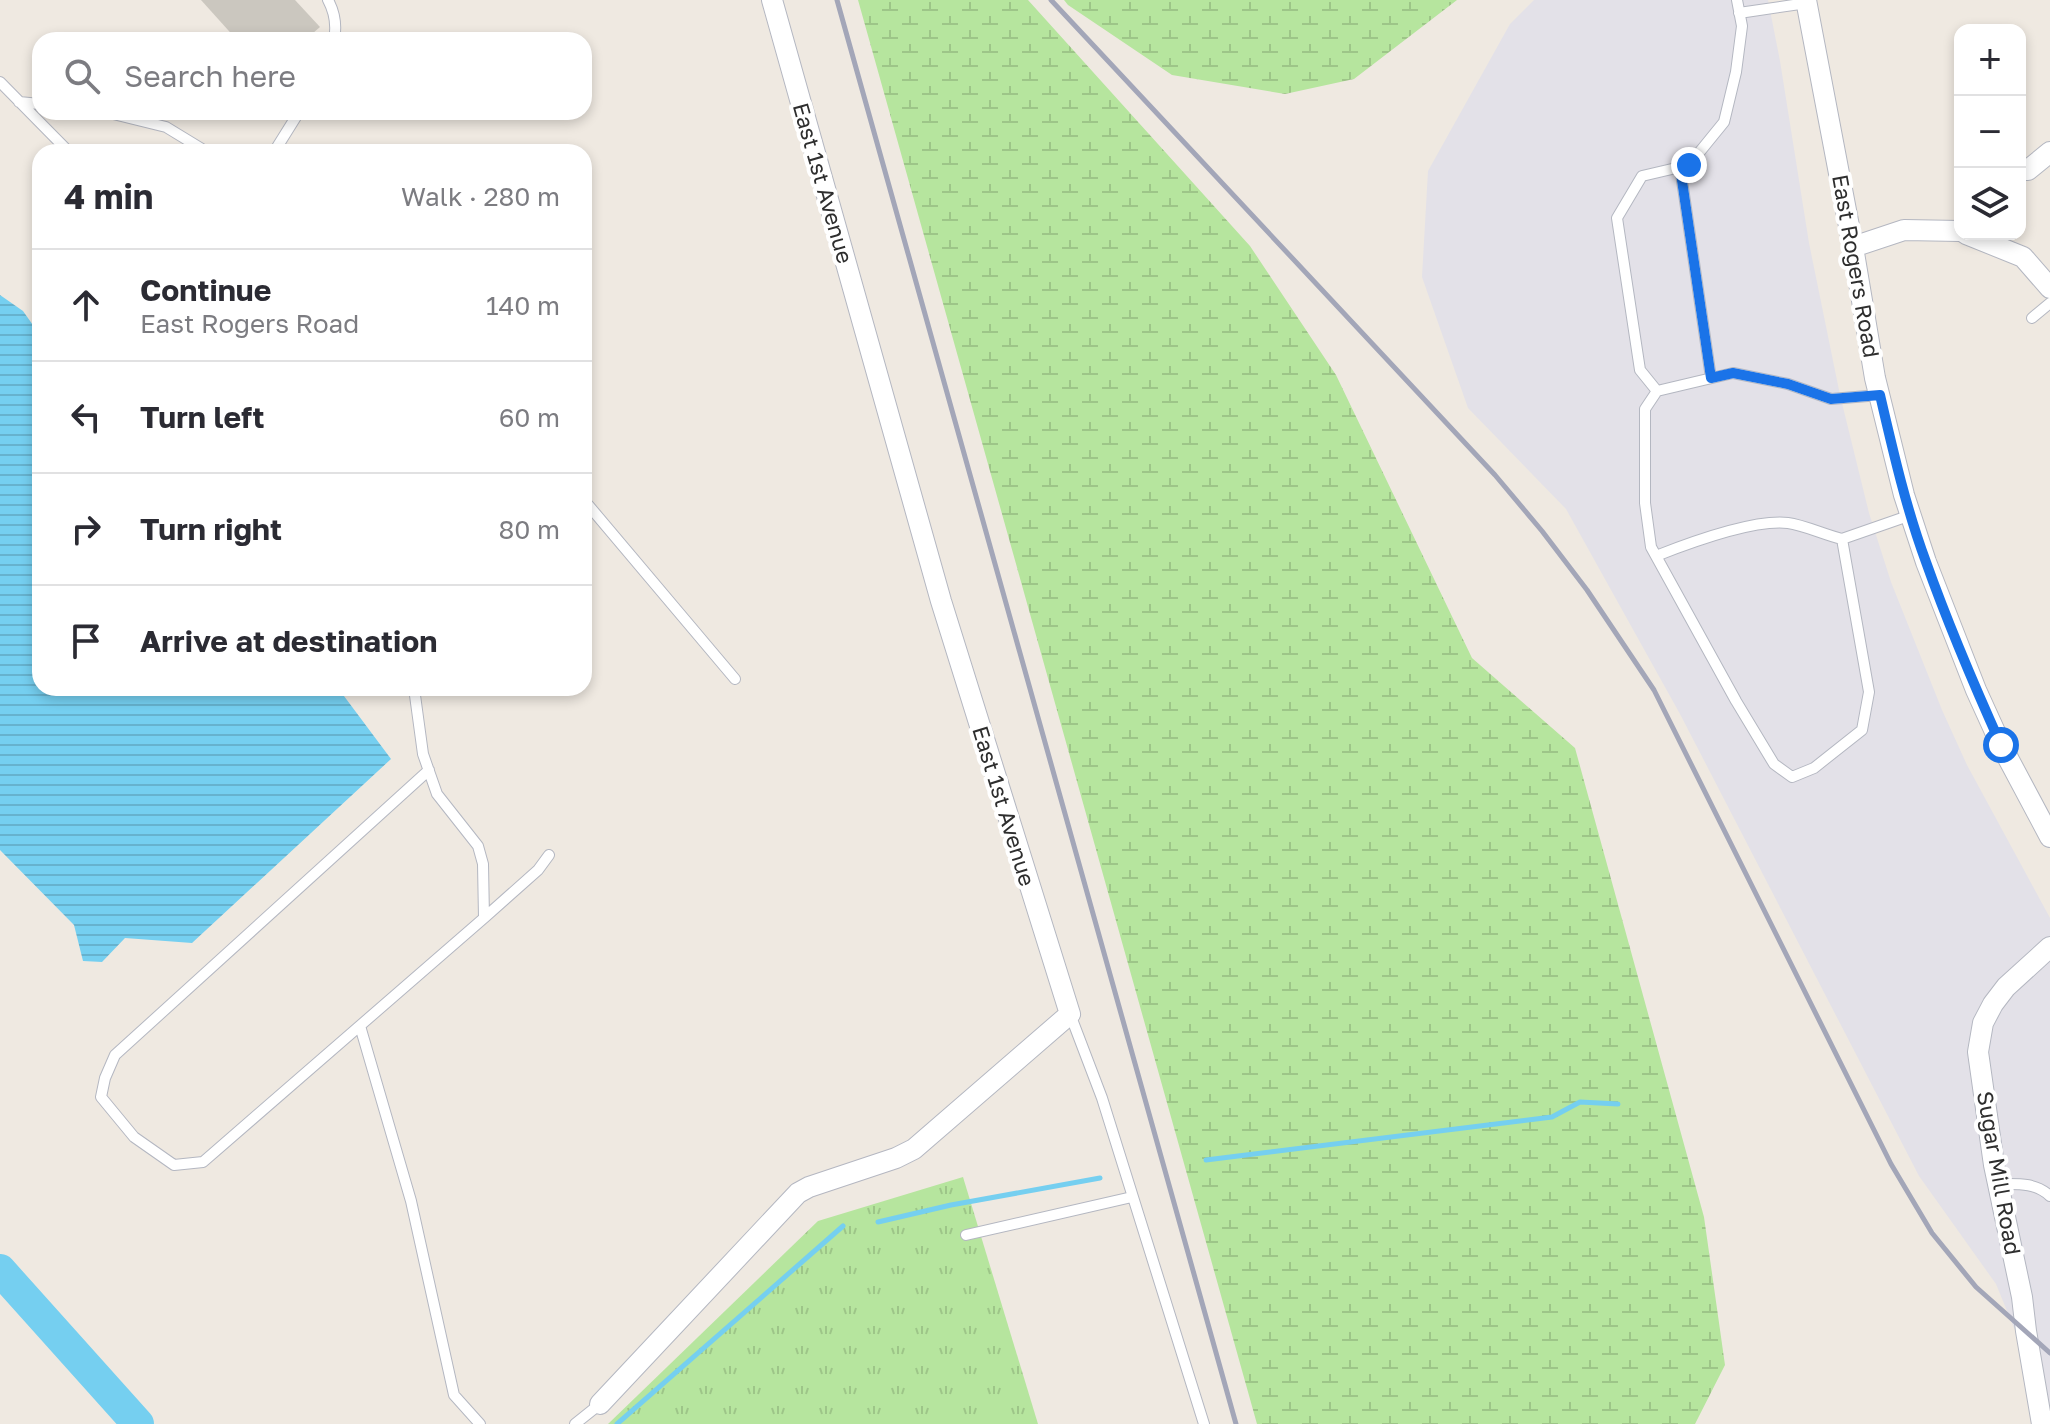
<!DOCTYPE html>
<meta charset="utf-8">
<style>
:root{--surface:#fff;--page:#f7f7f7;--text:#2b2b33;--muted:#7c7c81;--line:#e1e1e2}
body{margin:0;font-family:"Golos Text",sans-serif;background:var(--page);color:var(--text)}
.controls{position:absolute;right:24px;top:24px;display:grid;overflow:hidden;border-radius:16px;box-shadow:0 4px 12px #0003}
.controls button{width:72px;height:72px;display:grid;place-items:center;padding:0;border:0;border-bottom:2px solid var(--line);background:var(--surface);color:var(--text);font:40px sans-serif}
.stop{position:absolute;width:24px;height:24px;margin:-18px;border:6px solid #1a73e8;border-radius:50%;background:#fff}
.stop.end{background:#1a73e8;border-color:#fff;box-shadow:0 2px 8px #0008}
.list{margin:0;padding:0;list-style:none}
h2{display:flex;justify-content:space-between;align-items:center;height:104px;margin:0;padding:0 32px;font-size:34px}
h2 small{font-size:26px;font-weight:400;color:var(--muted)}
.list li{display:grid;grid-template-columns:52px 1fr auto;gap:24px;align-items:center;box-sizing:border-box;height:112px;padding:0 32px;border-top:2px solid var(--line)}
.list b{display:block;font-size:30px;white-space:nowrap}
.list p{margin:0;font-size:26px;white-space:nowrap;color:var(--muted)}
.list em{font-size:26px;font-style:normal;color:var(--muted)}
.icon{flex:none;width:44px;height:44px;fill:none;stroke:currentColor;stroke-width:2;stroke-linecap:round;stroke-linejoin:round}
.map{position:relative;flex:none;width:2050px;height:1424px;overflow:hidden}
.search{position:absolute;background:var(--surface);box-shadow:0 4px 12px #0003;left:32px;top:32px;width:560px;height:88px;display:flex;align-items:center;gap:20px;box-sizing:border-box;padding:0 28px;border-radius:24px;color:var(--muted);font-size:30px}
.panel{position:absolute;background:var(--surface);box-shadow:0 4px 12px #0003;left:32px;top:144px;width:560px;height:552px;border-radius:24px}
.map>svg:first-child{display:block}
.industrial{fill:#e3e1e8}
.grass{fill:url(#grass-tufts)}
.wetland{fill:url(#wetland-marsh)}
.water{fill:url(#water-rules)}
.lines{fill:none;stroke-linecap:round;stroke-linejoin:round}
.stream{stroke:#75cff0;stroke-width:5}
.river{stroke:#75cff0;stroke-width:32}
.building{fill:#cbc7bf}
.service-casing{stroke:#b4b7c1;stroke-width:12}
.minor-casing{stroke:#b4b7c1;stroke-width:22}
.service{stroke:#fff;stroke-width:10}
.minor{stroke:#fff;stroke-width:20}
.rail{stroke:#a3a6b8;stroke-width:5}
.route{stroke:#1a73e8;stroke-width:10}
.labels{text-anchor:middle;stroke-width:8;stroke-linejoin:round;paint-order:stroke}
.street-label{font-size:22px;fill:#2e2e2e;stroke:#fff}
</style>
<div class="map">
<svg width="2050" height="1424" viewBox="0 0 2050 1424">
<defs>
<pattern id="grass-tufts" width="24" height="20" patternUnits="userSpaceOnUse" patternTransform="scale(2)"><rect width="24" height="20" fill="#b6e59e"/><path d="M3 7l-1-3M5 7V3M7 7l1-3M15 17l-1-3M17 17v-4M19 17l1-3" fill="none" stroke="#9dc588"/></pattern>
<pattern id="wetland-marsh" width="20" height="14" patternUnits="userSpaceOnUse" patternTransform="scale(2)"><rect width="20" height="14" fill="#b6e59e"/><path d="M1 5h8M5 5V1M11 12h8M15 12V8" fill="none" stroke="#9dc588"/></pattern>
<pattern id="water-rules" width="6" height="5" patternUnits="userSpaceOnUse" patternTransform="scale(2)"><rect width="6" height="5" fill="#75cff0"/><path d="M0 2.5h6" fill="none" stroke="#66b2ce"/></pattern>
</defs>
<rect width="100%" height="100%" fill="#efe9e1"/>
<path class="industrial" d="M1534 0H1768L1780 61 1809 243 1840 395 1869 513 1891 582 1942 710 1967 765 2050 918V1416L1996 1284 1919 1176 1680 714 1566 509 1468 408 1422 277 1428 171 1510 24Z"/>
<path class="grass" d="M963 1177 1038 1424H608L818 1221Z"/>
<path class="wetland" d="M858 0H1028L1250 246 1336 375 1472 658 1575 748 1704 1217 1725 1365 1695 1424H1257Z
M1064 0H1457L1354 79 1285 94 1172 75 1068 5Z"/>
<path class="water" d="M0 295 23 311 40 335V688H338L391 759 192 943 125 938 102 962 83 961 74 925 0 850Z"/>
<g class="lines">
<path class="stream" d="M1206 1160 1552 1117 1580 1102 1618 1104
M878 1222 951 1205 1100 1178
M617 1424 843 1226"/>
<path class="river" d="M0 1270 138 1424"/>
</g>
<path class="building" d="M201 0H295L320 27 305 40H237Z"/>
<g class="lines">
<g class="service-casing">
<path id="service" d="M328 0C335 13 337 25 334 40
M1739 13 1807 3
M0 82 69 152
M19 102 40 104
M105 112 166 127 207 152
M274 152 299 112
M1680 167 1711 378
M2032 318 2050 303
M1657 391 1640 370 1617 218 1642 176 1689 165 1724 122 1736 72 1742 26 1737 0
M584 500 735 679
M1842 539 1911 515
M1656 556C1689 543 1753 519 1788 523 1804 525 1825 535 1842 539L1869 692 1862 730 1814 768 1792 777 1774 764 1736 701 1651 547 1645 503V409L1657 391 1733 373 1788 384 1831 399 1880 395
M414 688 423 754 437 794 478 846 483 864 484 918 203 1162 174 1165 134 1137 101 1097 105 1078 115 1055 429 770
M484 918 538 870 549 855
M1070 1014 1102 1098 1204 1424
M360 1026 411 1201 454 1395 480 1424
M1998 1184C2017 1184 2035 1182 2050 1196
M966 1235 1132 1197
M575 1424 600 1404"/>
</g>
<g class="minor-casing">
<path id="minor" d="M1806 0 1853 247 1875 378 1904 495 1926 562 1976 690 2001 745 2050 837
M2020 170H2028L2050 152
M1966 234 2023 257 2050 288
M1853 247 1904 230 1960 231
M600 1404 798 1193 809 1187 896 1158 914 1149 1070 1014 941 601 772 0
M2042 1424 2026 1331 2022 1297 1994 1165 1978 1052 1983 1023 1993 1004 2006 987 2050 947"/>
</g>
<use href="#service" class="service"/>
<use href="#minor" class="minor"/>
<path class="rail" d="M837 0 1236 1424
M1051 0 1495 475 1542 531 1587 590 1654 690 1891 1164 1932 1233 1976 1287 2050 1353"/>
</g>
<g class="lines">
<path class="route" d="M1689 165 1680 167 1711 378 1733 373 1788 384 1831 399 1880 395C1893 451 1906 508 1926 562 1948 624 1974 685 2001 745"/>
</g>
<g class="labels">
<g class="street-label">
<text transform="translate(823 183) rotate(74)" y="8">East 1st Avenue</text>
<text transform="translate(1856 266) rotate(80)" y="8">East Rogers Road</text>
<text transform="translate(1004 806) rotate(73)" y="8">East 1st Avenue</text>
<text transform="translate(1999 1173) rotate(80)" y="8">Sugar Mill Road</text>
</g>
</g>
</svg>
<div class="controls">
<button>+</button>
<button>−</button>
<button><svg class="icon" aria-label="layers" viewBox="0 0 24 24"><path d="M12 4l9 5-9 5-9-5zM3 14l9 5 9-5"/></svg></button>
</div>
<div class="stop" style="left:2001px;top:745px"></div>
<div class="stop end" style="left:1689px;top:165px"></div>
<div class="search"><svg class="icon" aria-label="search" viewBox="0 0 24 24"><circle cx="10" cy="10" r="6"/><path d="M15 15l6 6"/></svg>Search here</div>
<section class="panel">
<h2>4 min<small>Walk · 280 m</small></h2>
<ul class="list">
<li><svg class="icon" aria-label="ahead" viewBox="0 0 24 24"><path d="M12 20V5M6 11l6-6 6 6"/></svg><div><b>Continue</b><p>East Rogers Road</p></div><em>140 m</em></li>
<li><svg class="icon" aria-label="left" viewBox="0 0 24 24"><path d="M17 20v-9H6M10 6l-5 5 5 5"/></svg><div><b>Turn left</b></div><em>60 m</em></li>
<li><svg class="icon" aria-label="right" viewBox="0 0 24 24"><path d="M7 20v-9h11M14 6l5 5-5 5"/></svg><div><b>Turn right</b></div><em>80 m</em></li>
<li><svg class="icon" aria-label="arrive" viewBox="0 0 24 24"><path d="M6 21V4h12l-3 4 3 4H6"/></svg><div><b>Arrive at destination</b></div></li>
</ul>
</section>
</div>
